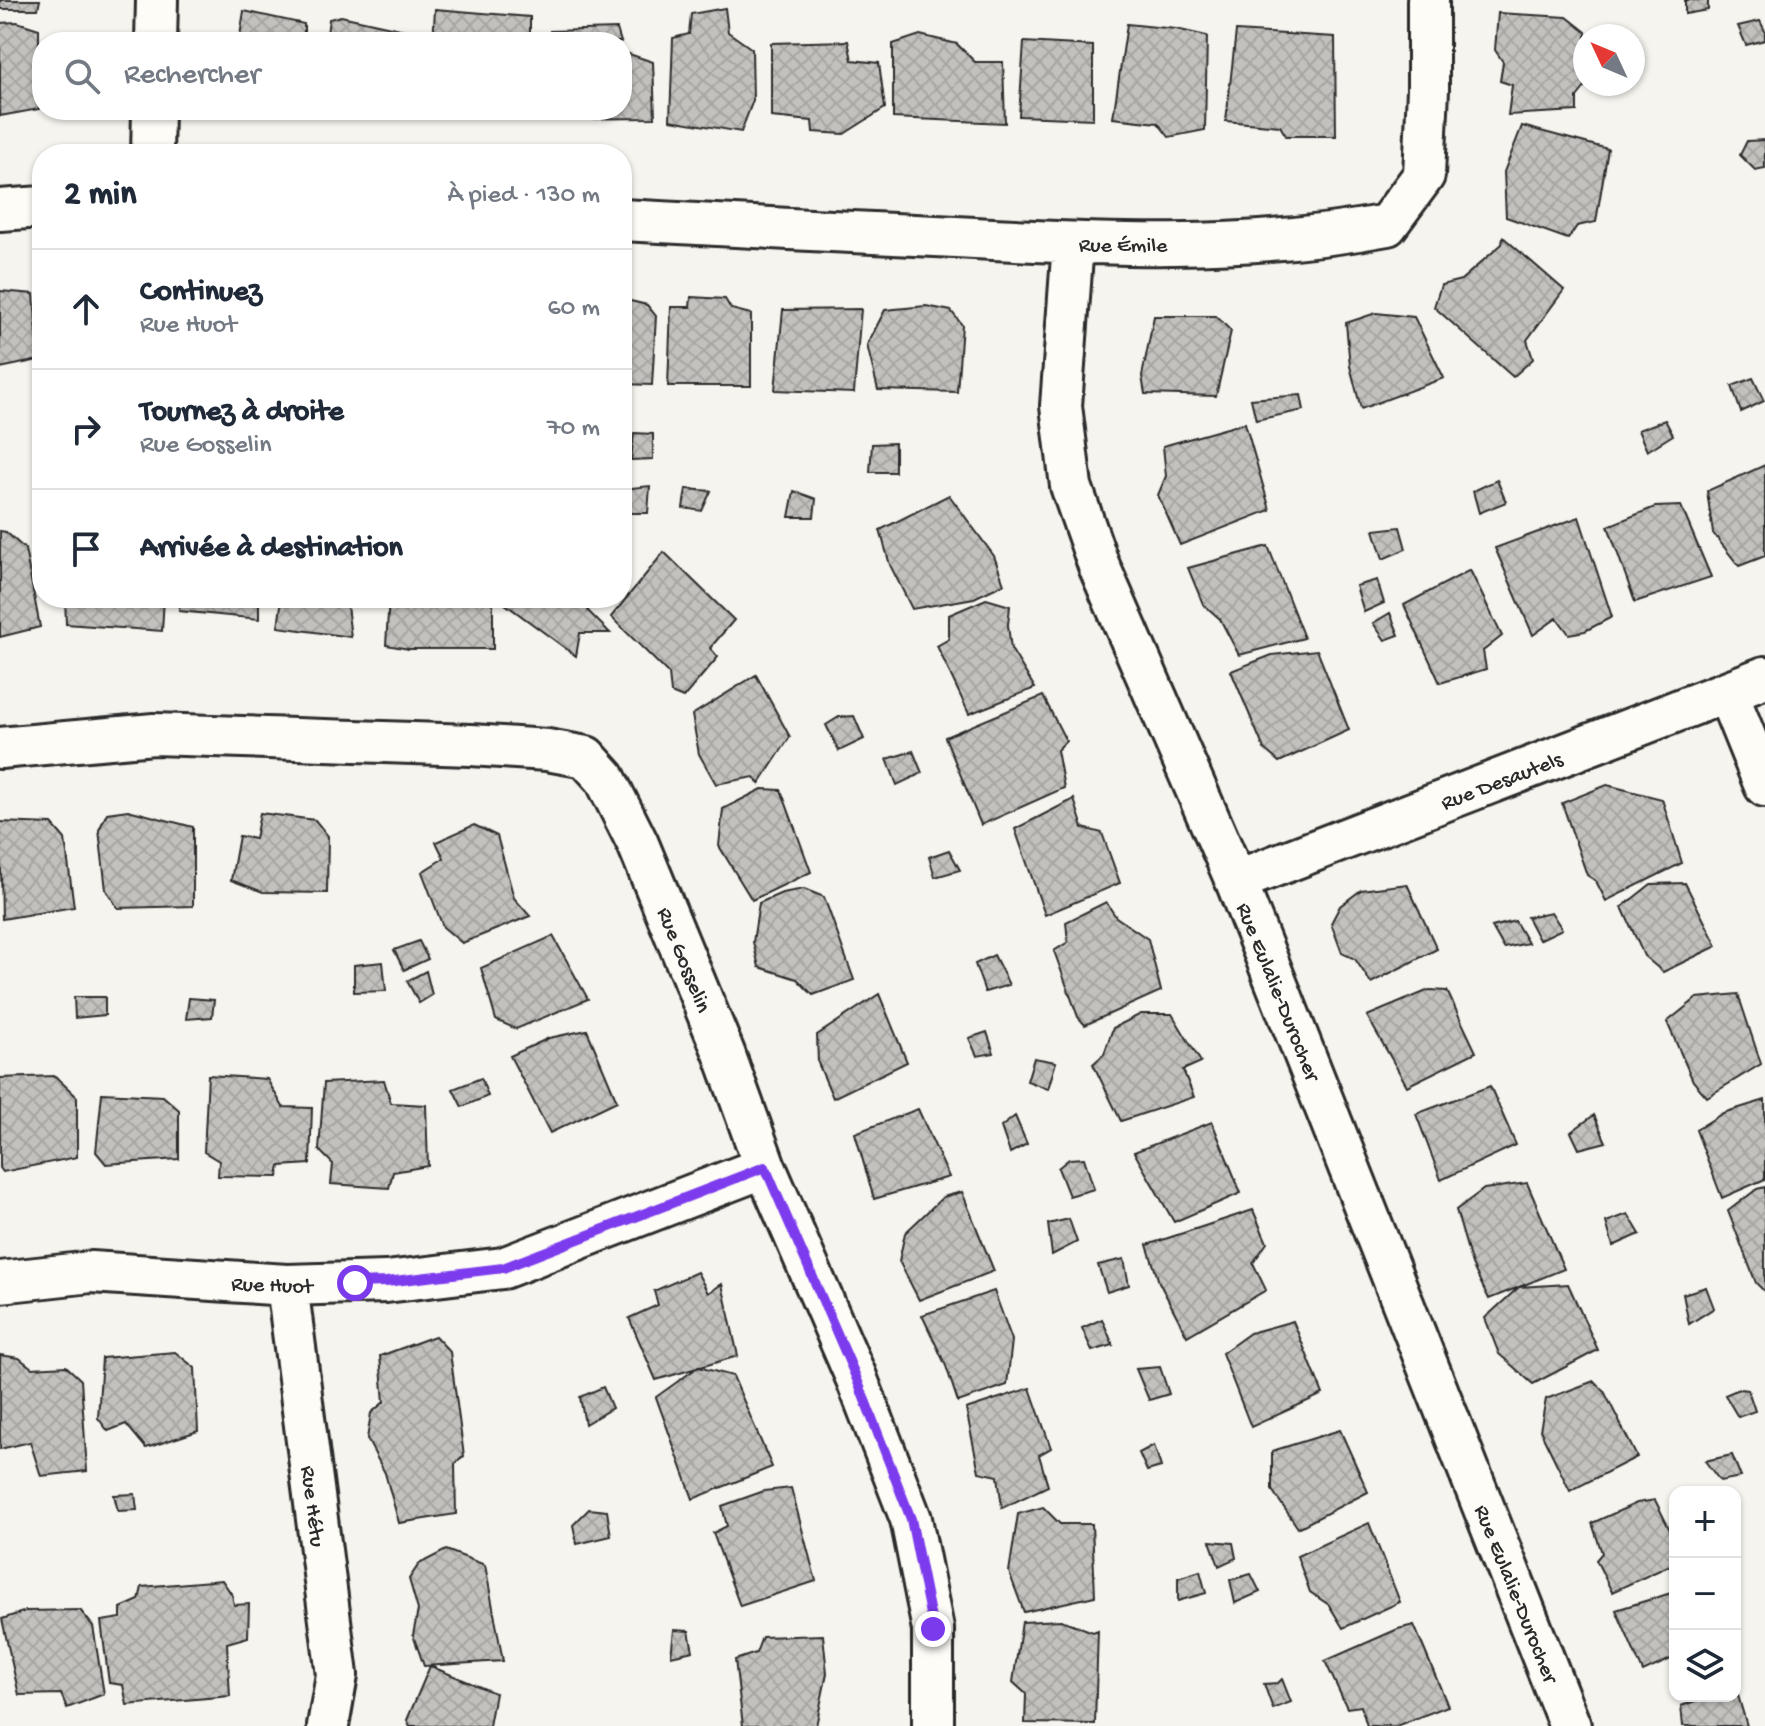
<!DOCTYPE html>
<html lang="fr">
<meta charset="utf-8">
<style>
:root{--surface:#fff;--page:#f2f2f3;--text:#1f2937;--muted:#747a83;--line:#e0e1e3}
body{margin:0;font-family:"Gochi Hand",sans-serif;background:var(--page);color:var(--text)}
.controls{position:absolute;right:24px;bottom:24px;display:grid;overflow:hidden;border-radius:16px;box-shadow:0 2px 6px #0004}
.controls button{width:72px;height:72px;display:grid;place-items:center;padding:0;border:0;border-bottom:2px solid var(--line);background:var(--surface);color:var(--text);font:40px sans-serif}
.compass{position:absolute;left:1573px;top:24px;width:72px;height:72px;border-radius:50%;background:var(--surface);box-shadow:0 2px 6px #0004;rotate:314deg}
.stop{position:absolute;width:24px;height:24px;margin:-18px;border:6px solid #7c3aed;border-radius:50%;background:#fff}
.stop.end{background:#7c3aed;border-color:#fff;box-shadow:0 2px 8px #0008}
.list{margin:0;padding:0;list-style:none}
h2{display:flex;justify-content:space-between;align-items:center;height:104px;margin:0;padding:0 32px;font-size:34px}
h2 small{font-size:26px;font-weight:400;color:var(--muted)}
.list li{display:grid;grid-template-columns:52px 1fr auto;gap:24px;align-items:center;box-sizing:border-box;height:120px;padding:0 32px;border-top:2px solid var(--line)}
.list b{display:block;font-size:30px;white-space:nowrap}
.list p{margin:0;font-size:26px;white-space:nowrap;color:var(--muted)}
.list em{font-size:26px;font-style:normal;color:var(--muted)}
.icon{flex:none;width:44px;height:44px;fill:none;stroke:currentColor;stroke-width:2;stroke-linecap:round;stroke-linejoin:round}
.map{position:relative;flex:none;width:1765px;height:1726px;overflow:hidden}
.search{position:absolute;background:var(--surface);box-shadow:0 2px 6px #0004;left:32px;top:32px;width:600px;height:88px;display:flex;align-items:center;gap:20px;box-sizing:border-box;padding:0 28px;border-radius:32px;color:var(--muted);font-size:30px}
.panel{position:absolute;background:var(--surface);box-shadow:0 2px 6px #0004;left:32px;top:144px;width:600px;height:464px;border-radius:32px}
.map>svg:first-child{display:block}
.building{fill:url(#building-cross-hatch);stroke:#2b2b2b;stroke-width:2}
.lines{fill:none;stroke-linecap:round;stroke-linejoin:round}
.minor-casing{stroke:#2b2b2b;stroke-width:46}
.minor{stroke:#fdfcf7;stroke-width:40}
.route{stroke:#7c3aed;stroke-width:10}
.labels{text-anchor:middle;stroke-width:6;stroke-linejoin:round;paint-order:stroke}
.street-label{font-size:22px;fill:#2b2b2b;stroke:#fdfcf7}
</style>
<div class="map">
<svg width="1765" height="1726" viewBox="0 0 1765 1726">
<defs>
<pattern id="building-cross-hatch" width="8" height="8" patternUnits="userSpaceOnUse" patternTransform="scale(2)"><rect width="8" height="8" fill="#c2c1be"/><path d="M0 0l8 8M0 8l8-8" fill="none" stroke="#a7a6a3"/></pattern>
</defs>
<rect width="100%" height="100%" fill="#f5f4ef"/>
<filter id="ink" filterUnits="userSpaceOnUse"><feTurbulence type="fractalNoise" baseFrequency=".0125" numOctaves="2"/><feDisplacementMap in="SourceGraphic" scale="16" xChannelSelector="R" yChannelSelector="G"/><feConvolveMatrix kernelMatrix="1 2 1 2 8 2 1 2 1" color-interpolation-filters="sRGB"/></filter>
<g filter="url(#ink)">
<path class="building" d="M0 0H40L38 9H0Z
M1685 0H1708V10L1685 14Z
M725 8 728 32 752 49 753 100 741 132 670 120 673 38 689 34 691 14Z
M435 9 530 17V42H433Z
M244 11 304 24V42H239Z
M1498 13 1567 17 1586 32 1585 87 1577 97V111L1508 115 1512 85 1500 81 1503 62 1495 50Z
M341 16 423 34 422 42H326L329 19Z
M1760 21 1765 31V40L1746 45 1738 26Z
M17 22 39 29V109L0 116V23Z
M1127 24 1176 29 1207 36 1205 130 1169 137 1158 123 1113 118Z
M617 29 621 42H550V31Z
M1236 31 1335 37 1336 136H1286L1280 126 1226 121Z
M920 35 957 44 975 62H1003L1005 123 893 118V44Z
M848 41 852 60 879 63 885 108 844 134 813 132 812 121 771 117V43Z
M1024 42 1093 46V119L1019 116Z
M622 47 623 52 653 62 655 118 548 119V110H622Z
M1522 126 1608 149 1596 222 1577 226 1568 239 1506 217 1504 172Z
M1765 140V168L1755 170 1740 155 1747 141Z
M1503 237 1564 290 1527 340 1533 359 1513 377 1434 307 1441 285 1461 280 1502 244Z
M0 291 34 294 39 360 0 368Z
M691 297 725 299 731 309 751 314V386H668L671 307H690Z
M622 299 647 305 656 316 652 385 622 384Z
M926 306 951 311 962 325 957 392 878 390 867 345 885 310Z
M861 309 854 393 775 390 783 310Z
M1376 313 1414 317 1444 378 1361 409 1350 366 1346 323Z
M1154 316H1216L1231 331 1216 396 1145 394 1142 376Z
M1753 378 1764 401 1741 412 1732 386Z
M1301 395 1304 410 1256 420 1251 399Z
M1665 420 1673 435 1647 451 1638 430Z
M1245 423 1270 510 1180 545 1158 495 1166 476 1163 446Z
M634 433 653 434V459L631 460Z
M895 443V472H870L872 444Z
M1765 465V556L1739 566 1713 533 1707 491Z
M1497 480 1506 502 1479 513 1473 491Z
M650 486 648 513H622V489Z
M686 489 711 491 702 511 683 508Z
M794 491 816 499 814 517H789Z
M949 495 994 556 1004 584 974 598 912 609 890 565 880 530Z
M1681 506 1711 577 1635 602 1608 526 1655 507Z
M1579 517 1612 617 1585 631 1569 634 1557 618 1533 635 1495 548Z
M1400 527 1406 549 1383 559 1374 530Z
M0 531 6 532 25 549 40 627 0 637Z
M1268 546 1304 638 1239 655 1220 619 1203 604 1188 568Z
M664 552 734 620 710 648 718 657 683 698 671 693 669 674 611 617Z
M1470 570 1502 636 1483 651 1486 669 1440 683 1404 605Z
M1377 580 1384 603 1364 612 1356 586Z
M65 598H164L162 631 66 624Z
M180 598H259V619L179 611Z
M282 598H346L351 637 278 627Z
M389 598H484L493 602V649H409L386 645Z
M497 598H591L588 611 610 633H580L576 656Z
M986 599 1010 606 1008 625 1011 649 1035 688 969 714 937 646 949 639V615Z
M1390 613 1399 635 1385 640 1373 623Z
M1317 650 1349 730 1279 762 1264 749 1231 671 1272 655Z
M756 675 790 737 759 784 754 777 716 784 699 754 692 715Z
M1043 696 1066 741 1057 750 1064 788 981 825 945 737Z
M854 716 864 739 839 751 826 725 839 717Z
M913 751 922 773 897 785 887 759Z
M1607 785 1662 799 1682 863 1606 901 1596 881 1587 875 1562 803Z
M762 789 781 790 811 872 752 900 719 846 723 809Z
M1074 799 1083 828 1102 833 1120 883 1045 915 1015 829Z
M128 810 193 827V906L118 908 106 890 99 830 107 813Z
M260 813 315 820 328 836 327 893 263 892 231 880 239 836 255 839Z
M0 822 52 824 65 839 74 907 2 919Z
M474 825 497 836 514 898 530 916 462 943 443 927 422 872 444 858 436 842Z
M949 850 960 870 935 877 929 857Z
M1685 883 1717 946 1663 972 1644 956 1622 907 1651 884Z
M1407 884 1437 949 1371 983 1355 959 1342 953 1331 923 1340 906 1361 890Z
M804 889 824 897 854 980 813 995 797 979 759 967 753 942 759 903 782 893Z
M1106 902 1116 917 1148 939 1161 991 1085 1025 1078 1017 1054 951 1068 942 1066 922Z
M1551 912 1562 929 1539 940 1527 917Z
M1515 921 1528 943 1504 948 1492 927Z
M553 936 588 999 516 1029 496 1020 481 968Z
M419 941 428 959 404 970 394 950Z
M994 955 1009 985 985 992 975 964Z
M383 962 386 991 354 992V965Z
M426 971 432 995 419 1003 407 981Z
M1429 990 1447 991 1476 1052 1407 1086 1367 1016Z
M879 994 907 1062 833 1098 818 1063 817 1035Z
M1738 994 1761 1064 1707 1097 1693 1081 1667 1022 1697 998Z
M74 997H105V1015L75 1018Z
M189 998 214 1000 212 1017 186 1019Z
M1141 1014H1172L1201 1062 1183 1070 1194 1097 1121 1121 1093 1064 1104 1054 1113 1028Z
M587 1030 617 1101 550 1133 510 1056 549 1038Z
M987 1032 994 1053 977 1056 969 1038Z
M1034 1058 1056 1062 1048 1089 1027 1081Z
M208 1075 267 1079 283 1107 312 1108 310 1164 280 1166 278 1177 218 1176 219 1161 204 1152Z
M55 1076 77 1097V1157L3 1172 0 1168V1078Z
M481 1078 488 1096 462 1107 453 1089Z
M384 1080 391 1103 426 1105 428 1166 393 1172 389 1188 331 1184 333 1164 319 1150 324 1083Z
M1490 1086 1516 1145 1441 1180 1416 1114Z
M102 1093 163 1096 179 1110V1159L106 1164 96 1152Z
M1765 1100V1179L1722 1198 1696 1130 1723 1113Z
M918 1109 949 1177 874 1199 855 1133Z
M1594 1115 1606 1142 1579 1149 1571 1132Z
M1015 1116 1027 1144 1010 1153 1001 1127Z
M1212 1122 1241 1193 1174 1222 1134 1152Z
M1084 1158 1094 1189 1069 1196 1058 1168 1069 1159Z
M1527 1183 1564 1269 1489 1299 1472 1265 1456 1210 1484 1189Z
M1765 1187V1291H1764L1756 1283 1728 1211 1757 1189Z
M962 1192 994 1271 919 1300 899 1261 905 1233 943 1197Z
M1253 1210 1267 1243 1253 1263 1266 1290 1187 1336 1159 1282 1147 1245Z
M1628 1214 1640 1234 1613 1246 1606 1222Z
M1069 1219 1077 1242 1052 1255 1048 1224Z
M1124 1259 1129 1285 1107 1292 1098 1265Z
M697 1272 708 1293 722 1284 738 1356 656 1380 629 1318 658 1305 654 1291Z
M1568 1284 1598 1350 1533 1384 1499 1354 1485 1318 1519 1287Z
M1706 1287 1714 1308 1689 1324 1683 1294Z
M994 1291 1012 1340 1007 1385 958 1402 946 1366 922 1315Z
M1102 1319 1113 1345 1092 1351 1082 1328Z
M1293 1321 1323 1394 1251 1427 1222 1353 1250 1333Z
M435 1336 450 1352 464 1456 455 1464 456 1514 399 1523 385 1473 367 1439 371 1413 384 1402 380 1356Z
M175 1352 195 1368 198 1431 146 1448 126 1424 108 1431 98 1418 102 1358Z
M0 1355 19 1358 32 1368 66 1366 81 1380 87 1471 41 1476 30 1442 0 1449Z
M698 1367 733 1376 772 1467 693 1499 656 1397Z
M1160 1367 1169 1394 1149 1400 1136 1369Z
M1594 1381 1604 1391 1637 1457 1570 1491 1540 1430 1546 1399Z
M603 1387 612 1408 585 1424 580 1397Z
M1030 1388 1051 1448 1039 1455 1048 1486 1002 1508 998 1476 979 1472 966 1409Z
M1739 1389 1748 1390 1755 1411 1738 1417 1725 1395Z
M1340 1430 1368 1492 1298 1528 1272 1490V1451Z
M1154 1445 1161 1467 1147 1471 1139 1453Z
M1732 1455 1741 1477 1720 1481 1705 1461Z
M791 1488 816 1581 740 1606 713 1533 727 1526 722 1506 764 1491Z
M135 1494 137 1510 118 1511 114 1495Z
M1655 1500 1675 1540V1563L1612 1592 1596 1560 1602 1553 1592 1523 1637 1503Z
M1043 1507 1060 1524H1092L1095 1596 1024 1612 1009 1572 1018 1514Z
M589 1509 607 1511 611 1536 577 1544 573 1525Z
M1369 1523 1400 1602 1343 1628 1329 1605 1310 1592 1297 1556Z
M1210 1541 1233 1543 1236 1558 1219 1566Z
M446 1550 485 1565 503 1661 424 1666 413 1635 418 1610 409 1579 419 1564Z
M1200 1571 1206 1593 1178 1601V1578Z
M1251 1574 1260 1592 1235 1603 1230 1580Z
M222 1580 232 1595 234 1605 249 1604 248 1637 227 1643 230 1696 127 1705 123 1685 109 1683 101 1621 121 1618V1608L139 1600 142 1587Z
M1671 1593 1675 1603V1657L1643 1672 1616 1610Z
M80 1610 93 1626 104 1694 67 1708 61 1694 19 1695 2 1619 26 1611Z
M1061 1620 1093 1632 1098 1630 1095 1724 1025 1723 1026 1694 1013 1682 1022 1622Z
M1414 1625 1448 1706 1396 1726H1367L1361 1706 1347 1708 1325 1661 1398 1629Z
M674 1630 689 1631 693 1651 671 1656Z
M823 1635 827 1673 816 1726H743L735 1660 756 1653 762 1637Z
M430 1666 495 1693 489 1726H410L407 1720Z
M1282 1679 1291 1702 1273 1709 1264 1684 1278 1683Z
M1735 1692H1737L1747 1726H1683L1681 1706 1710 1696H1735Z"/>
<g class="lines">
<g class="minor-casing">
<path id="minor" d="M156 42 157 0
M152 154 153 110
M0 210 42 207
M622 220C733 226 845 232 956 237 1099 245 1245 252 1387 225L1424 175 1428 89V0
M1073 243 1061 406 1071 486 1099 566 1236 881 1570 1726
M1727 692 1765 786
M0 748 154 734 471 745 547 750 586 757 605 778 638 844 724 1053 765 1167 856 1377 911 1519 933 1629V1726
M1236 881 1765 677
M0 1282 91 1272 287 1285 386 1282 503 1268 765 1167
M287 1285 337 1675 328 1726"/>
</g>
<use href="#minor" class="minor"/>
</g>
</g>
<g class="lines" filter="url(#ink)">
<path class="route" d="M355 1283 386 1282 503 1268 765 1167 856 1377 911 1519 933 1629"/>
</g>
<g class="labels">
<g class="street-label">
<text x="1123" y="251">Rue Émile</text>
<text transform="translate(1501 779) rotate(-21)" y="8">Rue Desautels</text>
<text transform="translate(686 959) rotate(68)" y="8">Rue Gosselin</text>
<text transform="translate(1280 991) rotate(68)" y="8">Rue Eulalie-Durocher</text>
<text transform="translate(272 1283) rotate(2)" y="8">Rue Huot</text>
<text transform="translate(315 1506) rotate(83)" y="8">Rue Hétu</text>
<text transform="translate(1518 1593) rotate(68)" y="8">Rue Eulalie-Durocher</text>
</g>
</g>
</svg>
<div class="controls">
<button>+</button>
<button>−</button>
<button><svg class="icon" aria-label="layers" viewBox="0 0 24 24"><path d="M12 4l9 5-9 5-9-5zM3 14l9 5 9-5"/></svg></button>
</div>
<svg class="compass" viewBox="-18 -18 36 36"><path d="M0-13l5 13h-10z" fill="#e53935"/><path d="M0 13l5-13h-10z" fill="#747a83"/></svg>
<div class="stop" style="left:355px;top:1283px"></div>
<div class="stop end" style="left:933px;top:1629px"></div>
<div class="search"><svg class="icon" aria-label="search" viewBox="0 0 24 24"><circle cx="10" cy="10" r="6"/><path d="M15 15l6 6"/></svg>Rechercher</div>
<section class="panel">
<h2>2 min<small>À pied · 130 m</small></h2>
<ul class="list">
<li><svg class="icon" aria-label="ahead" viewBox="0 0 24 24"><path d="M12 20V5M6 11l6-6 6 6"/></svg><div><b>Continuez</b><p>Rue Huot</p></div><em>60 m</em></li>
<li><svg class="icon" aria-label="right" viewBox="0 0 24 24"><path d="M7 20v-9h11M14 6l5 5-5 5"/></svg><div><b>Tournez à droite</b><p>Rue Gosselin</p></div><em>70 m</em></li>
<li><svg class="icon" aria-label="arrive" viewBox="0 0 24 24"><path d="M6 21V4h12l-3 4 3 4H6"/></svg><div><b>Arrivée à destination</b></div></li>
</ul>
</section>
</div>
